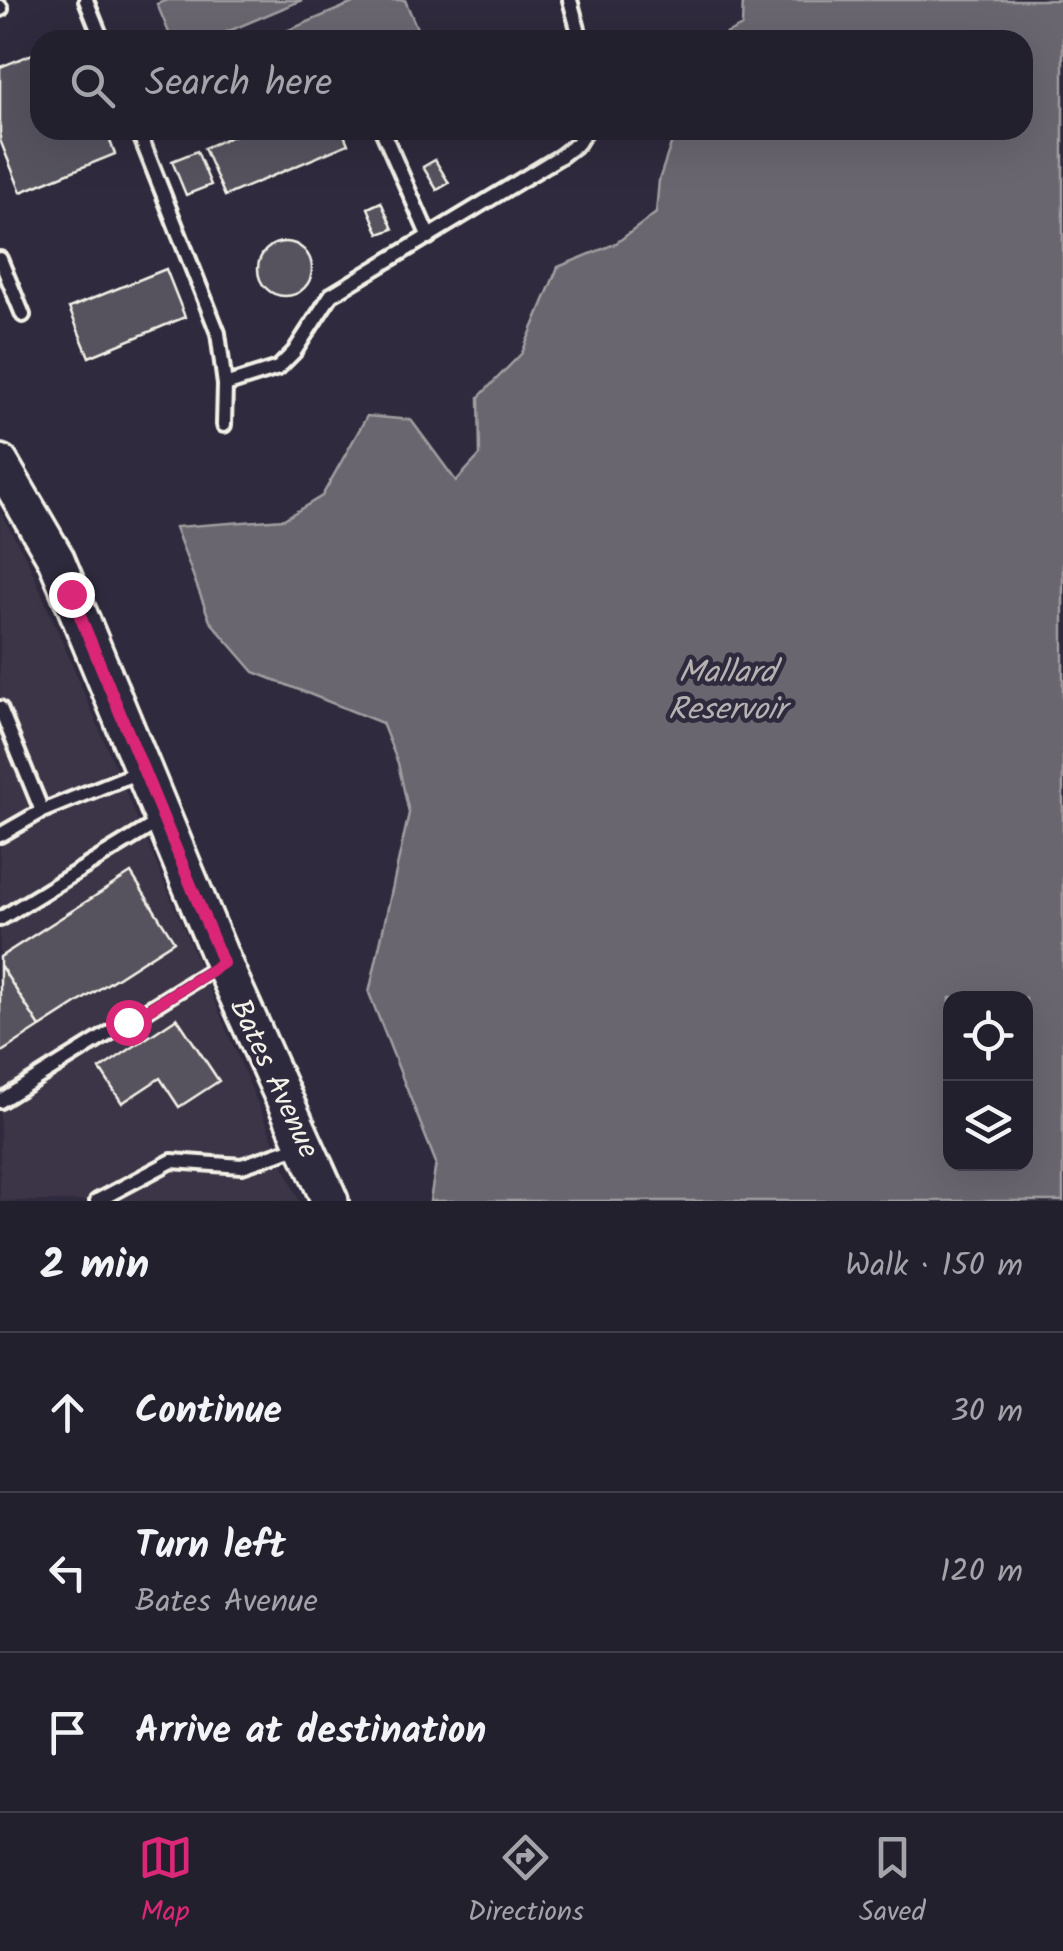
<!DOCTYPE html>
<meta charset="utf-8">
<style>
:root{--surface:#23202e;--page:#2b2836;--text:#f1f3f6;--muted:#a3a3aa;--line:#403e4a;--accent:#db2777}
body{margin:0;font-family:Kalam,sans-serif;background:var(--page);color:var(--text)}
.controls{position:absolute;right:30px;bottom:30px;display:grid;overflow:hidden;border-radius:20px;box-shadow:0 10px 40px #0002}
.controls button{width:90px;height:90px;display:grid;place-items:center;padding:0;border:0;border-bottom:2px solid var(--line);background:var(--surface);color:var(--text);font:50px sans-serif}
.stop{position:absolute;width:30px;height:30px;margin:-22px;border:8px solid #db2777;border-radius:50%;background:#fff}
.stop.end{background:#db2777;border-color:#fff;box-shadow:0 2px 10px #0008}
.list{margin:0;padding:0;list-style:none}
h2{display:flex;justify-content:space-between;align-items:center;height:130px;margin:0;padding:0 40px;font-size:42px}
h2 small{font-size:32px;font-weight:400;color:var(--muted)}
.list li{display:grid;grid-template-columns:65px 1fr auto;gap:30px;align-items:center;box-sizing:border-box;height:160px;padding:0 40px;border-top:2px solid var(--line)}
.list b{display:block;font-size:38px;white-space:nowrap}
.list p{margin:0;font-size:32px;white-space:nowrap;color:var(--muted)}
.list em{font-size:32px;font-style:normal;color:var(--muted)}
.icon{flex:none;width:55px;height:55px;fill:none;stroke:currentColor;stroke-width:2;stroke-linecap:round;stroke-linejoin:round}
.map{position:relative;flex:none;width:1063px;height:1201px;overflow:hidden}
.search{position:absolute;background:var(--surface);box-shadow:0 10px 40px #0002;left:30px;right:30px;top:30px;height:110px;display:flex;align-items:center;gap:25px;box-sizing:border-box;padding:0 35px;border-radius:30px;color:var(--muted);font-size:38px}
.sheet{height:610px;background:var(--surface)}
nav{display:flex;justify-content:space-around;align-items:center;box-sizing:border-box;height:140px;border-top:2px solid var(--line);background:var(--surface);font-size:28px;color:var(--muted)}
nav a{display:grid;justify-items:center;gap:5px}
nav .on{color:var(--accent)}
.map>svg:first-child{display:block}
.built{fill:#3b3647}
.water{fill:#6a6670;stroke:#a19ea0;stroke-width:2.5;fill-rule:evenodd}
.building{fill:#56525f;stroke:#f4f1e8;stroke-width:2.5}
.lines{fill:none;stroke-linecap:round;stroke-linejoin:round}
.lane-casing{stroke:#f4f1e8;stroke-width:20}
.secondary-casing{stroke:#f4f1e8;stroke-width:42}
.lane{stroke:#2f2a3d;stroke-width:12}
.secondary{stroke:#2f2a3d;stroke-width:35}
.route{stroke:#db2777;stroke-width:12}
.labels{text-anchor:middle;stroke-width:9;stroke-linejoin:round;paint-order:stroke}
.street-label{font-size:30px;fill:#f4f1e8;stroke:#2f2a3d}
.water-label{font-size:32px;font-style:italic;fill:#b6b2b2;stroke:#2f2a3d}
</style>
<div class="map">
<svg width="1063" height="1201" viewBox="0 0 1063 1201">
<rect width="100%" height="100%" fill="#2f2a3d"/>
<filter id="ink" filterUnits="userSpaceOnUse"><feTurbulence type="fractalNoise" baseFrequency=".01" numOctaves="2"/><feDisplacementMap in="SourceGraphic" scale="20" xChannelSelector="R" yChannelSelector="G"/><feConvolveMatrix kernelMatrix="1 2 1 2 8 2 1 2 1" color-interpolation-filters="sRGB"/></filter>
<g filter="url(#ink)">
<path class="built" d="M0 512 28 561 299 1201H0Z"/>
<path class="water" d="M167 0H302L208 40H172L157 4Z
M360 0H405L419 33 403 40H265Z
M743 0H1063V1201H430L436 1163 369 993 409 813 398 763 382 723 254 672 210 621 175 527 284 519 322 496 367 416 411 420 456 481 480 455 479 397 522 353 558 267 615 244 656 213 659 180 671 144 672 130H1023V40H714L742 26ZM1026 998V1164H950V998Z"/>
<path class="building" d="M40 51V130H106L115 154 21 192 0 140V67Z
M247 130H342L348 144 225 196 204 148Z
M197 151 211 185 186 195 172 161Z
M435 160 449 183 437 190 423 167Z
M381 202 393 229 379 234 368 208Z
M258 269a27 27 0 1 1 54 0a27 27 0 1 1-54 0Z
M166 269 185 317 89 357 69 308Z
M131 873 174 941 40 1027 0 965V957Z
M0 965 40 1027 0 1053Z
M177 1018 219 1081 179 1107 160 1078 122 1103 100 1069Z"/>
<g class="lines">
<g class="lane-casing">
<path id="lane" d="M86 0 102 40
M570 0 581 40
M0 7 1 9
M138 130 218 333 225 385 224 425
M382 130 429 237
M0 259 23 315
M225 385 278 368 294 352 331 295 561 156 578 143 586 130
M0 708 42 811 141 771
M0 835 42 811
M0 919 160 821
M0 1101 221 964
M97 1201 172 1161 242 1166 300 1146"/>
</g>
<g class="secondary-casing">
<path id="secondary" d="M0 463 56 559 223 963 330 1201"/>
</g>
<use href="#lane" class="lane"/>
<use href="#secondary" class="secondary"/>
</g>
</g>
<g class="lines" filter="url(#ink)">
<path class="route" d="M71 594 223 963 128 1022"/>
</g>
<g class="labels">
<g class="street-label">
<text transform="translate(275 1078) rotate(65)" y="10">Bates Avenue</text>
</g>
<g class="water-label">
<text x="727" y="682">Mallard<tspan x="727" dy="37">Reservoir</tspan></text>
</g>
</g>
</svg>
<div class="controls">
<button><svg class="icon" aria-label="locate" viewBox="0 0 24 24"><circle cx="12" cy="12" r="6"/><path d="M12 2v4M12 18v4M2 12h4M18 12h4"/></svg></button>
<button><svg class="icon" aria-label="layers" viewBox="0 0 24 24"><path d="M12 4l9 5-9 5-9-5zM3 14l9 5 9-5"/></svg></button>
</div>
<div class="stop" style="left:128px;top:1022px"></div>
<div class="stop end" style="left:71px;top:594px"></div>
<div class="search"><svg class="icon" aria-label="search" viewBox="0 0 24 24"><circle cx="10" cy="10" r="6"/><path d="M15 15l6 6"/></svg>Search here</div>
</div>
<section class="sheet">
<h2>2 min<small>Walk · 150 m</small></h2>
<ul class="list">
<li><svg class="icon" aria-label="ahead" viewBox="0 0 24 24"><path d="M12 20V5M6 11l6-6 6 6"/></svg><div><b>Continue</b></div><em>30 m</em></li>
<li><svg class="icon" aria-label="left" viewBox="0 0 24 24"><path d="M17 20v-9H6M10 6l-5 5 5 5"/></svg><div><b>Turn left</b><p>Bates Avenue</p></div><em>120 m</em></li>
<li><svg class="icon" aria-label="arrive" viewBox="0 0 24 24"><path d="M6 21V4h12l-3 4 3 4H6"/></svg><div><b>Arrive at destination</b></div></li>
</ul>
</section>
<nav>
<a class="on"><svg class="icon" aria-label="map" viewBox="0 0 24 24"><path d="M3 6l6-2 6 2 6-2v14l-6 2-6-2-6 2zM9 4v14M15 6v14"/></svg>Map</a>
<a><svg class="icon" aria-label="directions" viewBox="0 0 24 24"><path d="M12 3l9 9-9 9-9-9zM9 14v-3h6M13 9l2 2-2 2"/></svg>Directions</a>
<a><svg class="icon" aria-label="saved" viewBox="0 0 24 24"><path d="M7 4h10v16l-5-4-5 4z"/></svg>Saved</a>
</nav>
